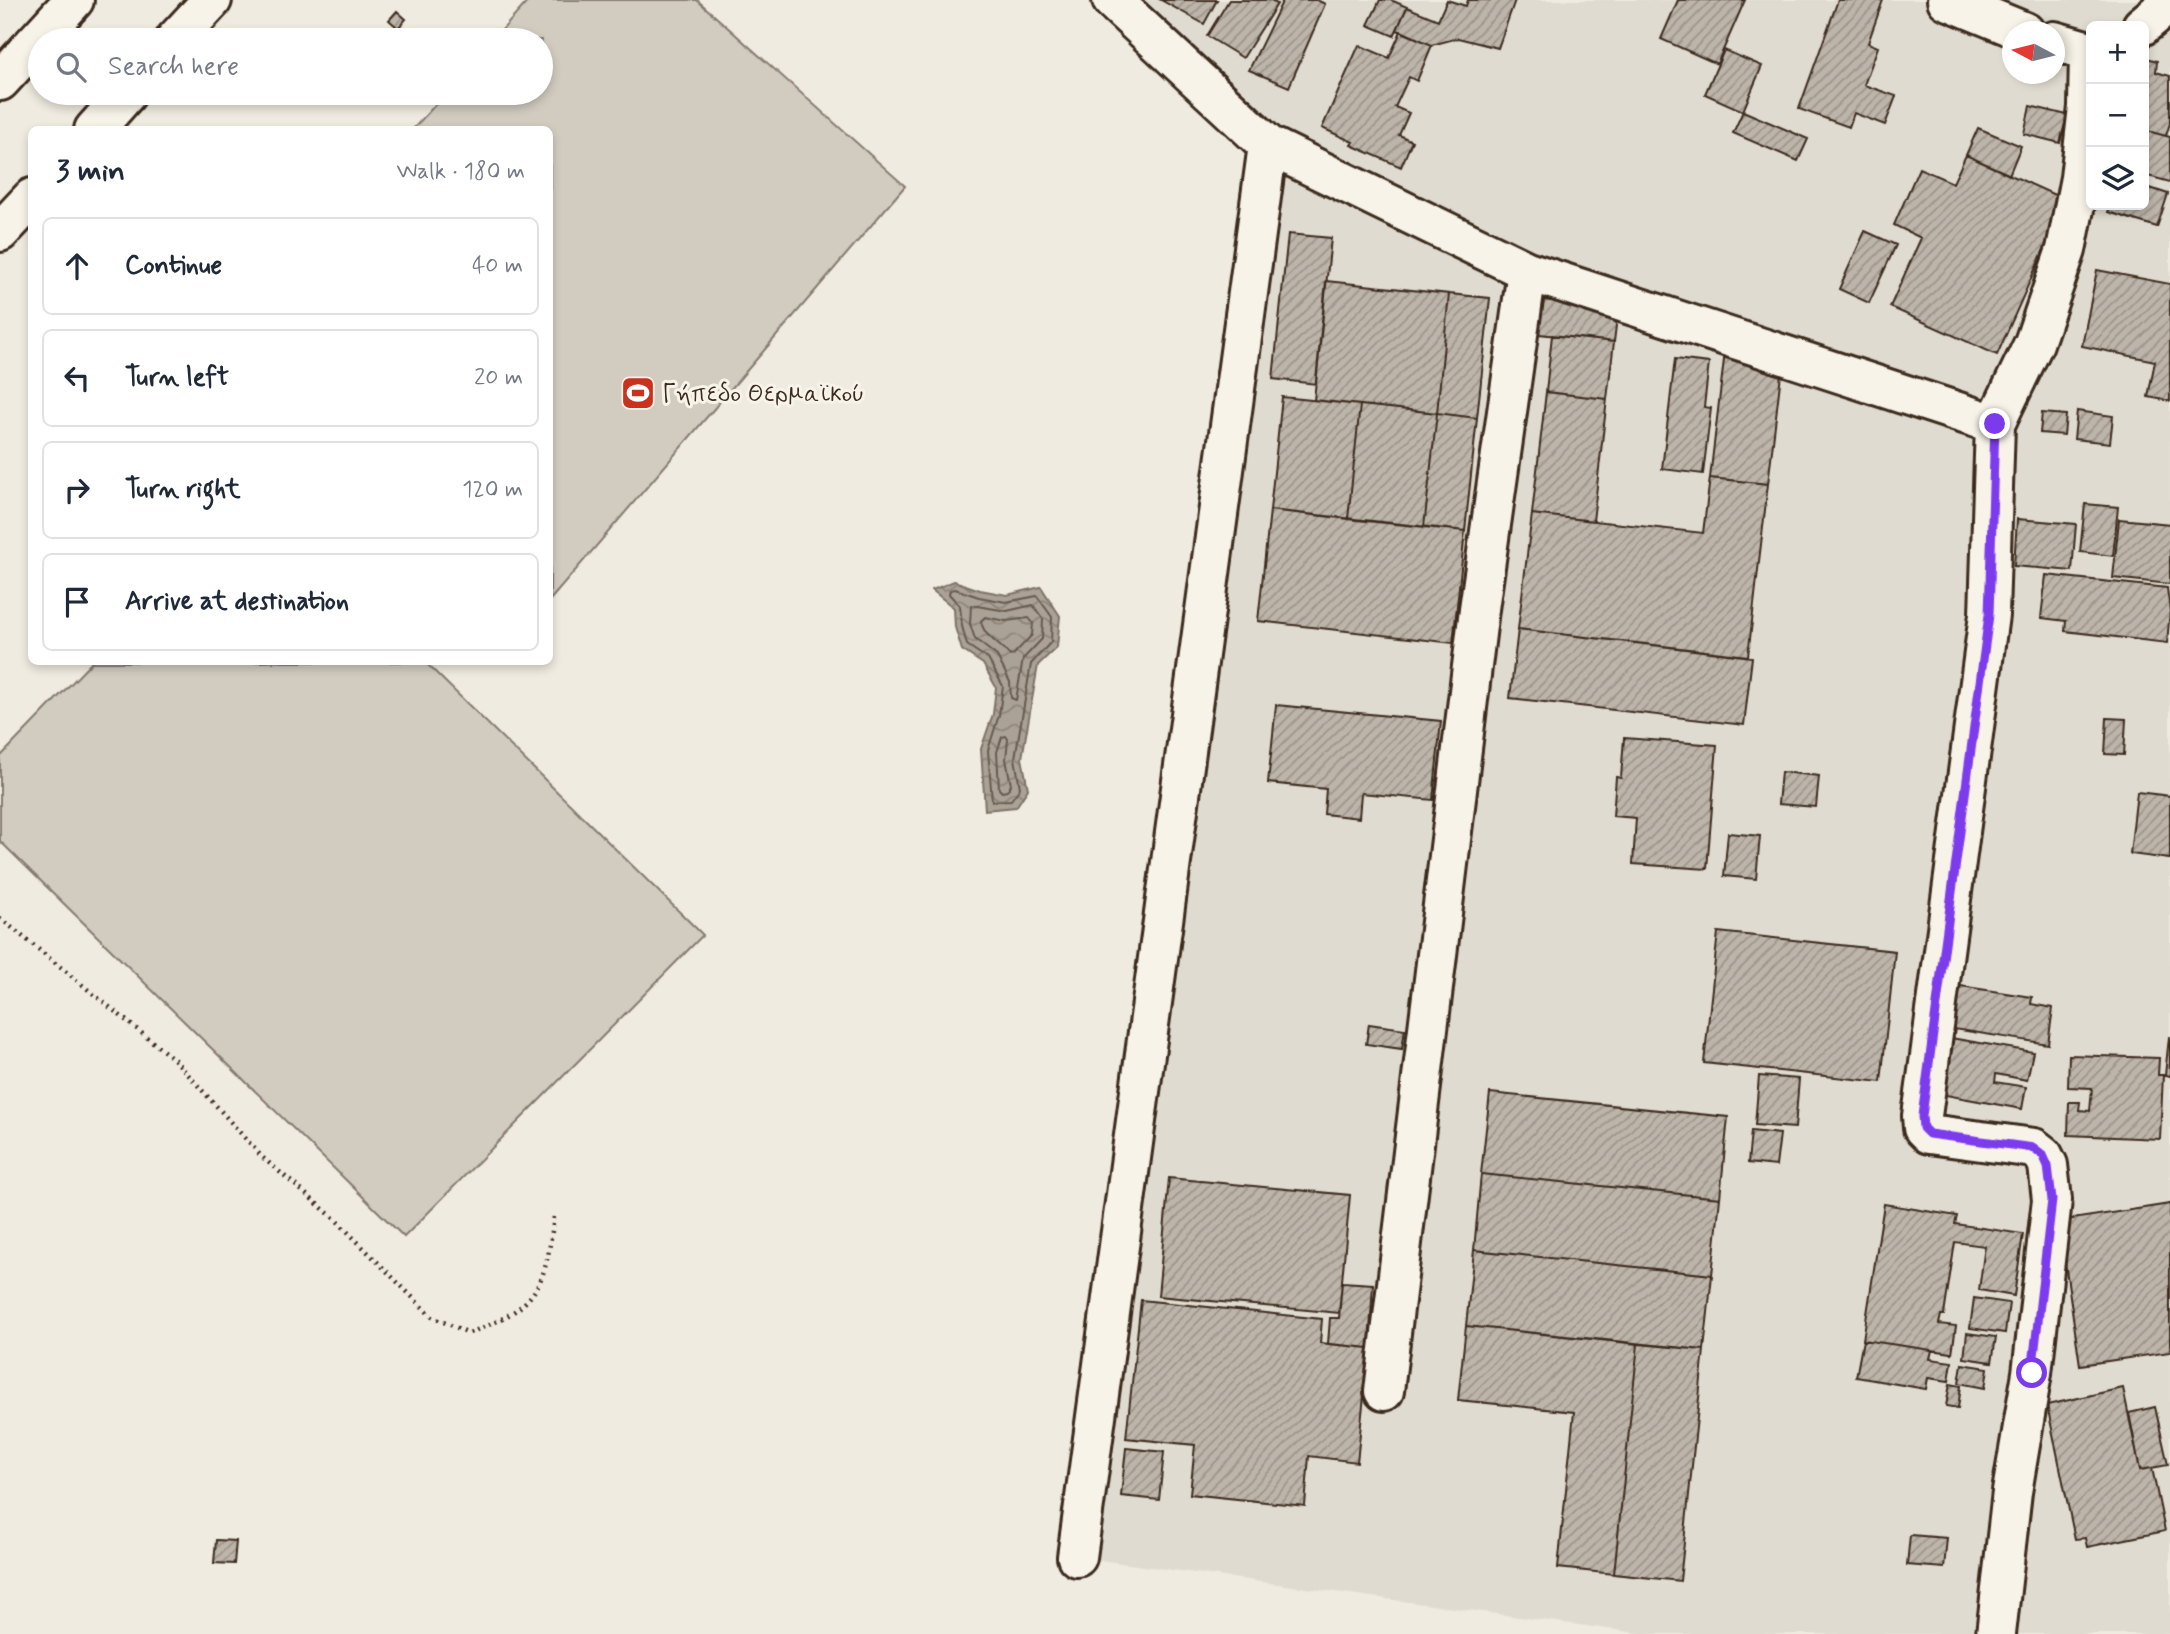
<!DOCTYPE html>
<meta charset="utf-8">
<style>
:root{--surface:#fff;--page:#f6f6f7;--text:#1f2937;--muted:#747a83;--line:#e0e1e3}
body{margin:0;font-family:Mynerve,sans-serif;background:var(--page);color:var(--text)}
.controls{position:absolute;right:21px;top:21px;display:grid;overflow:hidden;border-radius:10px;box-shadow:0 4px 10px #0003}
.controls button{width:63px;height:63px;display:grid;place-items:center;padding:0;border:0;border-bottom:2px solid var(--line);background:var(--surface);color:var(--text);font:35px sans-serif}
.compass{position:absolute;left:2002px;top:21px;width:63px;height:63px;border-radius:50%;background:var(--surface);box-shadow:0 4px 10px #0003;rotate:277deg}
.stop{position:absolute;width:21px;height:21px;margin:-16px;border:5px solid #7c3aed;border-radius:50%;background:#fff}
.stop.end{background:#7c3aed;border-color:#fff;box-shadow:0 2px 7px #0008}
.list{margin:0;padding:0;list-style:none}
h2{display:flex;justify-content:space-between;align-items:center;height:91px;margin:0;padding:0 28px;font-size:30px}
h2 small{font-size:23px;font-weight:400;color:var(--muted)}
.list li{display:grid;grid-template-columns:46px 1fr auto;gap:21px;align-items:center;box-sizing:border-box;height:98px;margin:0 14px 14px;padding:0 14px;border:2px solid var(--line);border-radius:10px}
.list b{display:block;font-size:26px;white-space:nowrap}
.list em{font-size:23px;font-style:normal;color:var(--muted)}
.icon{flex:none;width:38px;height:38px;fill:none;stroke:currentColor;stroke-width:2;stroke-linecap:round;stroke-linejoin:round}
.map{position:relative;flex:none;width:2170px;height:1634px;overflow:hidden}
.search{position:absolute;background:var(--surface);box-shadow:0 4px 10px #0003;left:28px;top:28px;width:525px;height:77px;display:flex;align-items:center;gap:18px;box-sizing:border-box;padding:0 24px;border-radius:38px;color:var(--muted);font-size:26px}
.panel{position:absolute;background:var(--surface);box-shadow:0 4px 10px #0003;left:28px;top:126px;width:525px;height:539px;border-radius:10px}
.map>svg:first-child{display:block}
.built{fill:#e0dbd0;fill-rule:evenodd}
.pitch{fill:#d1cbc0;stroke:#867a6f;stroke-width:2}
.water{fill:url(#water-waves);stroke:#7e7266;stroke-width:2}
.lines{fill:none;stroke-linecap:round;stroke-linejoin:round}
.shore{stroke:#675a4e;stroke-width:2}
.building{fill:url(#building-hatch);stroke:#3b2a1e;stroke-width:2}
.minor-casing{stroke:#3b2a1e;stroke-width:44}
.major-casing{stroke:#3b2a1e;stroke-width:44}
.path{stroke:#3b2a1e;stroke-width:4.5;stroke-dasharray:2 5;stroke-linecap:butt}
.minor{stroke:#f7f3e8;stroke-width:38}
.major{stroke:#f7f3e8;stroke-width:38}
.route{stroke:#7c3aed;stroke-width:9}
.labels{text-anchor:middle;stroke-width:6;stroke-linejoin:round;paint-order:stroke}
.poi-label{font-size:24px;fill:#3b2a1e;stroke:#f7f3e8;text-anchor:start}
</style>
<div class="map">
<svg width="2170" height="1634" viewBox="0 0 2170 1634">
<defs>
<pattern id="water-waves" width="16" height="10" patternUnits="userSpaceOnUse" patternTransform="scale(1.75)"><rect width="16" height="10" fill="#aaa296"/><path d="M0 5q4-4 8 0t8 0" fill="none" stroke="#8c847a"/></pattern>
<pattern id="building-hatch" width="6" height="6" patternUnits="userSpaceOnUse" patternTransform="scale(1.75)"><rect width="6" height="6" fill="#bdb5aa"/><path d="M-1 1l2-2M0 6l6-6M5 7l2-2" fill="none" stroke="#9b938a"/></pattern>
</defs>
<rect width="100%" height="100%" fill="#efebe0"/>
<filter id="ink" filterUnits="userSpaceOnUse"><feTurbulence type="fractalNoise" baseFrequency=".0143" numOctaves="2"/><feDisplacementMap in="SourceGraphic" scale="14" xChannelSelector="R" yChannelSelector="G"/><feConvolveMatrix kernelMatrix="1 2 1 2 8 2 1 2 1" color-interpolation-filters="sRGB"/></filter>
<g filter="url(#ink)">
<path class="built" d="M1118 0H2170V1634H1645L1077 1557 1268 146ZM2091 26H2144V205H2091ZM2012 32H2054V74H2012Z"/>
<path class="pitch" d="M529 0H697L905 186 550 600V130L413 129 446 93H541V40H493Z
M92 662H425L703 935 404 1237 0 841V757Z"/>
<path class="water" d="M954 581 980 590 1007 595 1041 587 1060 616 1057 647 1038 665 1022 758 1028 789 1016 807 985 810 981 749 993 714 996 687 983 664 962 650 955 627 954 608 932 590Z"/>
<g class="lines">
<path class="shore" d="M955 589 979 597 1006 602 1037 596 1052 617 1051 642 1031 664 1015 758 1020 788 1011 800 992 801 988 750 999 715 1003 686 988 659 967 645 962 626 960 606 949 594 950 590Z
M971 605 1007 611 1033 605 1043 619 1042 639 1023 659 1016 700 1011 698 1010 682 997 656 975 639 970 624Z
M985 617 1006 621 1029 618 1033 623 1032 635 1013 655 1010 656C999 642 984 638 981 621Z
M1002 737 1006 736 1008 739 1006 759 1011 785 1007 791 1002 792 999 789 997 752Z"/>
</g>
<path class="building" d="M1161 0H1217L1204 24Z
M1229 0H1271L1277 4 1243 58 1207 36Z
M1283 0H1317L1325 4 1289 87 1249 70Z
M1380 0H1391L1407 7 1394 36 1368 25Z
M1447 0 1466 6 1468 0H1515L1498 48 1458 38 1432 45 1397 30 1407 7 1438 20Z
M1678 0H1745L1717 64 1661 39Z
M1838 0H1883L1868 43 1878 47 1864 85 1896 96 1885 125 1854 113 1849 127 1799 109Z
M397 11 406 19 398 28 389 20Z
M1401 31 1432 45 1417 81 1409 77 1395 107 1409 113 1399 135 1412 141 1401 167 1351 145 1353 142 1322 128 1359 45 1389 58Z
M1724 50 1762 66 1743 111 1705 94Z
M2144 57 2157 61 2156 72 2170 76V123L2166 136 2144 130Z
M2030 106 2067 115 2060 143 2024 134Z
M1743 111 1808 139 1798 161 1733 133Z
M1978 128 2021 146 2009 175 1966 155Z
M2144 130 2170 137V182L2144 175Z
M1966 155 2066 200 1997 355 1890 307 1921 238 1894 225 1919 168 1953 183Z
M2144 186 2168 194 2157 227 2108 212 2111 205H2144Z
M1865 231 1896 245 1869 303 1839 289Z
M1288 234 1331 238 1316 384 1273 379Z
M2097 270 2170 284V401L2148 397 2155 361 2082 346Z
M1326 281 1449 294 1437 413 1314 400Z
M1449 294 1490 298 1477 418 1437 413Z
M1535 299 1618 309 1614 342 1530 333Z
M1552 335 1614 342 1607 399 1546 392Z
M1725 351 1783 357 1768 484 1710 478Z
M1675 359 1709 363 1704 407 1711 408 1703 474 1662 469Z
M1546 392 1607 399 1593 521 1532 514Z
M1282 397 1360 405 1348 519 1270 510Z
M1360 405 1437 413 1424 527 1348 519Z
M2077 411 2113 416 2110 443 2074 439Z
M1437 413 1477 418 1465 531 1424 527Z
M2042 413 2066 415 2064 435 2040 433Z
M1710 478 1768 484 1748 656 1518 629 1532 514 1703 533Z
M2085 504 2118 507 2113 556 2080 552Z
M1270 510 1465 531 1453 643 1258 621Z
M2017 519 2076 524 2072 571 2014 566Z
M2119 519 2170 524V584L2113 578Z
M2046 575 2167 588 2170 611 2167 643 2065 631 2066 621 2041 618Z
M1518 629 1752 657 1744 725 1510 698Z
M1276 705 1441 721 1433 800 1361 793 1359 818 1324 814 1326 789 1268 783Z
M2107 718 2126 719 2124 755 2105 754Z
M1624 738 1717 745 1707 869 1633 864 1636 818 1613 816 1616 777 1621 778Z
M1781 772 1819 776 1816 807 1778 804Z
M2137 792 2170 796V859L2130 854Z
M1728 833 1760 836 1756 879 1724 876Z
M1718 932 1895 951 1881 1082 1704 1063Z
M1954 985 2032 997 2031 1004 2053 1008 2048 1044 1947 1028Z
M1369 1024 1405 1029 1402 1049 1366 1044Z
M1945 1037 2033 1052 2027 1080 1996 1074 1995 1082 2026 1087 2022 1109 1935 1093Z
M2169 1037H2170V1076L2165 1075Z
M2069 1055 2159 1058 2158 1075H2163L2160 1139 2068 1135 2069 1102H2080L2079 1110 2090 1111 2092 1088 2068 1087Z
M1759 1076 1799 1079 1795 1128 1755 1125Z
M1490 1093 1728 1117 1720 1198 1481 1174Z
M1751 1131 1780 1134 1776 1166 1748 1163Z
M1481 1174 1720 1198 1712 1275 1474 1250Z
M1169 1178 1350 1195 1339 1313 1158 1296Z
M1884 1204 1957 1216 1955 1224 2023 1234 2014 1296 1979 1290 1985 1246 1955 1242 1944 1315H1941L1939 1324 1956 1326 1952 1353 1863 1340Z
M2170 1204V1352L2080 1365 2059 1221Z
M1474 1250 1712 1275 1704 1350 1466 1326Z
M1342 1282 1373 1284 1369 1348 1328 1344 1330 1318H1339Z
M1974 1298 2009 1303 2005 1333 1970 1328Z
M1141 1300 1322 1319 1320 1343 1369 1348 1357 1462 1309 1456 1305 1506 1190 1494 1195 1445 1126 1438Z
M1466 1326 1638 1344 1614 1574 1558 1568 1574 1412 1458 1400Z
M1967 1333 1996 1337 1992 1362 1964 1358Z
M1863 1340 1932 1350 1930 1359 1952 1362 1949 1381 1928 1378 1926 1389 1856 1377Z
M1638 1344 1704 1350 1680 1581 1614 1574Z
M1962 1364 1988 1368 1985 1388 1959 1383Z
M1950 1384 1961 1386 1958 1408 1946 1406Z
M2123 1388 2140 1470 2152 1468 2165 1531 2087 1547 2085 1538 2075 1539 2047 1405Z
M2155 1407 2168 1465 2140 1470 2129 1413Z
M1126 1448 1164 1452 1159 1500 1121 1496Z
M1910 1535 1947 1538 1944 1568 1907 1565Z
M216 1540 236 1541 234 1564 214 1563Z"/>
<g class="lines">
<g class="minor-casing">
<path id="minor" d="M1112 0 1268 145 1527 271 1995 424
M1947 0 2025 32
M2142 26 2160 11 2167 0
M175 40 212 0
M2054 41 2089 51
M94 130 127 93
M0 232 32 198
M1384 1391 1479 609 1527 271
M1077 1557 1268 145
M1996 1634 2012 1492 2032 1373 2052 1200 2048 1165 2043 1155 2034 1148 1929 1134 1923 1128 1922 1116 1989 615 1995 424 2034 343 2066 250 2080 178 2088 107 2089 51 2091 50"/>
</g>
<g class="major-casing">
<path id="major" d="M0 81 74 0"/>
</g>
<path class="path" d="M0 918 176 1061 262 1157 334 1218 432 1317 469 1333C539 1307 545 1287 554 1216"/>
<use href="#minor" class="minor"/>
<use href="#major" class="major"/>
</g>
</g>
<g class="lines" filter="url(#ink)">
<path class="route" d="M1995 424 1989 615 1922 1116 1923 1128 1929 1134 2034 1148 2043 1155 2048 1166 2052 1200 2032 1373"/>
</g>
<defs>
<g id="stadium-square" transform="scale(1.75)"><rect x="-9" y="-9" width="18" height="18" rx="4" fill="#c8321e" stroke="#f7f3e8"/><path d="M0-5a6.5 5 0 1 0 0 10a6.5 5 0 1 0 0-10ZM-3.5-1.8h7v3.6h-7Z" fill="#fff"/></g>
</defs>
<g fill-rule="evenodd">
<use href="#stadium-square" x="638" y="393"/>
</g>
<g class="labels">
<g class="poi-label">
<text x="662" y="401">Γήπεδο Θερμαϊκού</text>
</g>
</g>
</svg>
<div class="controls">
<button>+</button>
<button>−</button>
<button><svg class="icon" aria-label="layers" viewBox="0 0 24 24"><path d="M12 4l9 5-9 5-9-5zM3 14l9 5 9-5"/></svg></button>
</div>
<svg class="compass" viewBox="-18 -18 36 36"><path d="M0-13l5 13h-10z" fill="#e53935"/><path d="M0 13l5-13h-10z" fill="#747a83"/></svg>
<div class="stop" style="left:2032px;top:1373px"></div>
<div class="stop end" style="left:1995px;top:424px"></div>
<div class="search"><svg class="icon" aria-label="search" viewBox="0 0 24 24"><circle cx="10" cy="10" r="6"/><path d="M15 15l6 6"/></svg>Search here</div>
<section class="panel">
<h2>3 min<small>Walk · 180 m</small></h2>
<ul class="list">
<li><svg class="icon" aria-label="ahead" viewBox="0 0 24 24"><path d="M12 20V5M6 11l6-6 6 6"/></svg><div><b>Continue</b></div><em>40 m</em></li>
<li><svg class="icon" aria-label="left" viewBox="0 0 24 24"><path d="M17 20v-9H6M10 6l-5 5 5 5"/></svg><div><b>Turn left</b></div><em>20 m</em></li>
<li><svg class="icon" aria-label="right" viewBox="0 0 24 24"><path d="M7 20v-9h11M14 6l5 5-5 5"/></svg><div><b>Turn right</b></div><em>120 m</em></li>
<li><svg class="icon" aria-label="arrive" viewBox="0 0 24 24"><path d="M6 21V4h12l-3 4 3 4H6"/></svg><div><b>Arrive at destination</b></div></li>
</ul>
</section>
</div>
